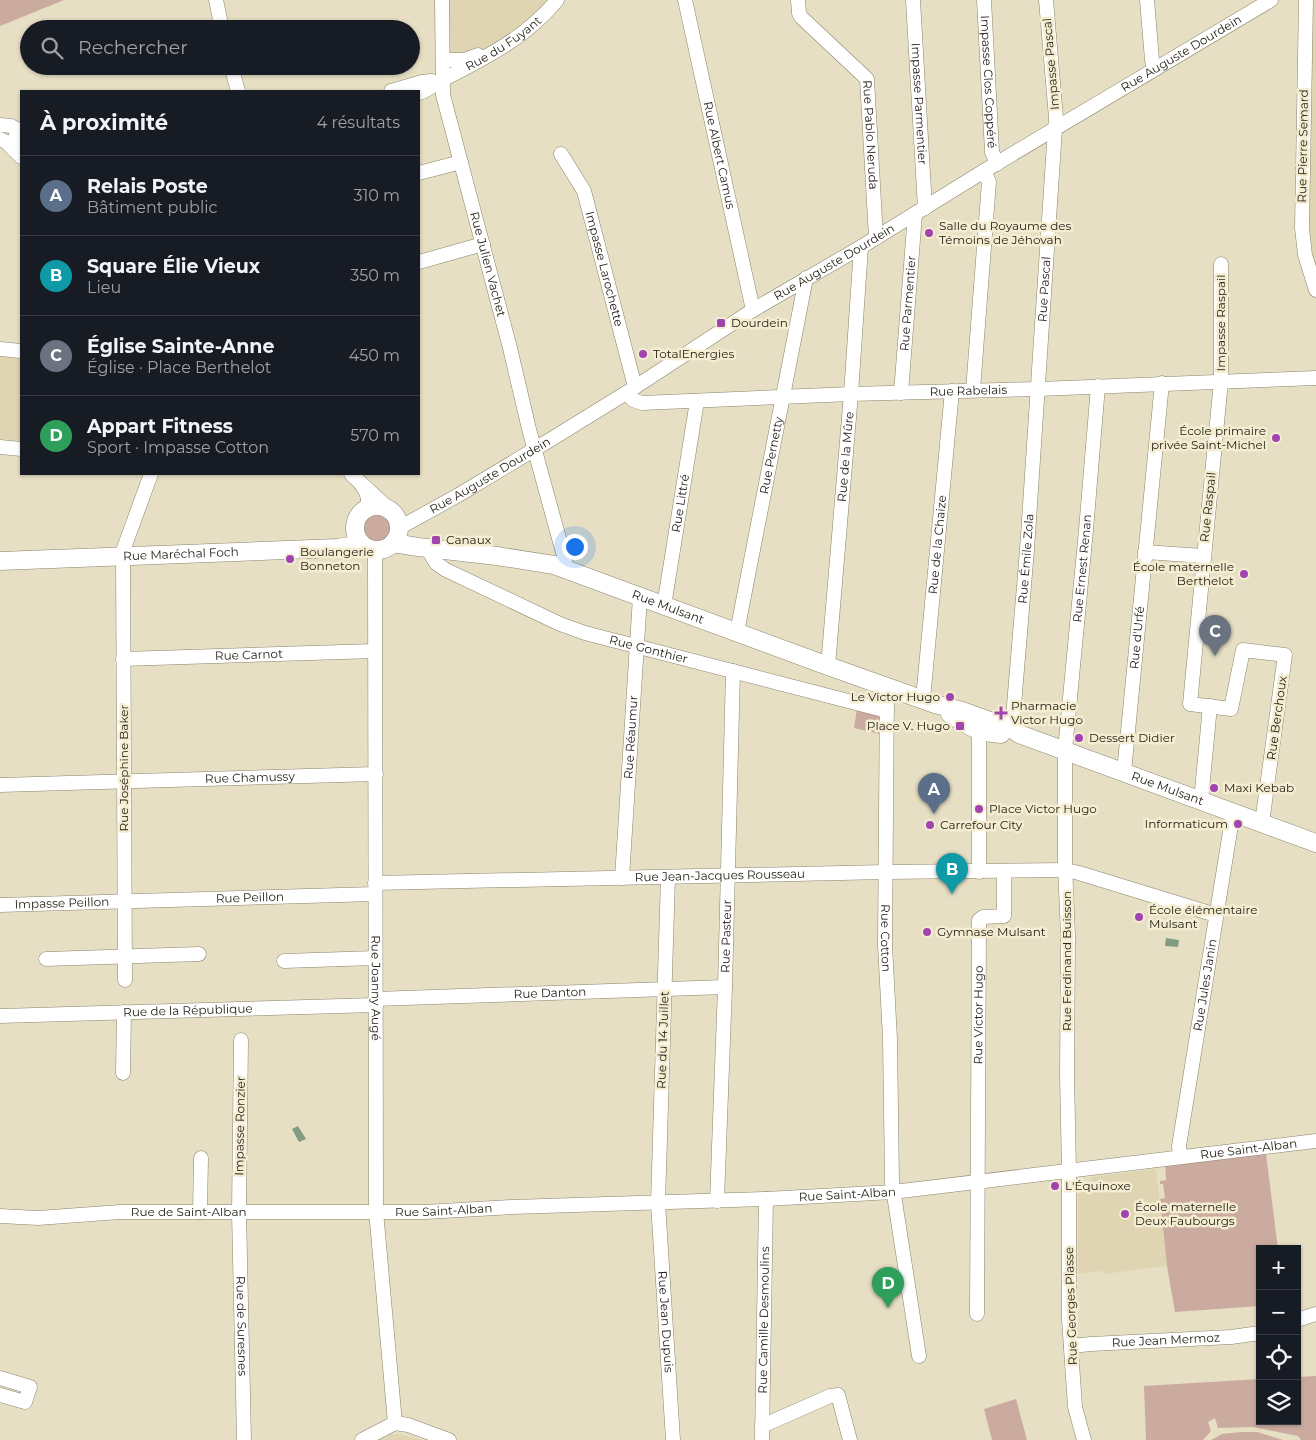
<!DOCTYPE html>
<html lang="fr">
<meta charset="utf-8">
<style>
:root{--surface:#171b24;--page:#20242c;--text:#f1f3f6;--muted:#9ea1a6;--line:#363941;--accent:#2563eb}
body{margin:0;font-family:Montserrat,sans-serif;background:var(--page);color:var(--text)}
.controls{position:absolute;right:15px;bottom:15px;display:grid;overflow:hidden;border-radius:0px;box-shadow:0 1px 4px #0004}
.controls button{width:45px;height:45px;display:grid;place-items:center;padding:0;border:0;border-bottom:1px solid var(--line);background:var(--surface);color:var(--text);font:25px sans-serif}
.you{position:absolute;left:574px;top:546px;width:18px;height:18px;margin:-12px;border:4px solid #fff;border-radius:50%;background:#1a73e8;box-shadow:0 0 0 8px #1a73e833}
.badge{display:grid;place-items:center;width:32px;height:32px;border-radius:50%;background:var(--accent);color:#fff;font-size:16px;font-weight:700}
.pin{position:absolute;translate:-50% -41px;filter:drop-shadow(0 1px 2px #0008)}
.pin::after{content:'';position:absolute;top:26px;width:18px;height:15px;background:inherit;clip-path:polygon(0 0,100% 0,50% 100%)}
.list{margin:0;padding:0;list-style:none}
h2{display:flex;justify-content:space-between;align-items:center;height:65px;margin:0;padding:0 20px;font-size:21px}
h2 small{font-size:16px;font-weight:400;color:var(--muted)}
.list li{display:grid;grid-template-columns:32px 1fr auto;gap:15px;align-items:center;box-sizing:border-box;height:80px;padding:0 20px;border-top:1px solid var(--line)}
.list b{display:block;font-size:19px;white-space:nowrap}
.list p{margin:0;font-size:16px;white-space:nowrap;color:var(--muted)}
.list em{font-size:16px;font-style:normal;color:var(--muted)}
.icon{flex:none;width:28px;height:28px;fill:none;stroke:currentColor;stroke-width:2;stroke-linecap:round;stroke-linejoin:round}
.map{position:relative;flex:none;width:1316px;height:1440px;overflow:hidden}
.search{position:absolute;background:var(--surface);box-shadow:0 1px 4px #0004;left:20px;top:20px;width:400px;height:55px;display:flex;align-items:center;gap:12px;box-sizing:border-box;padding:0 18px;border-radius:28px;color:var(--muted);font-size:19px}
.panel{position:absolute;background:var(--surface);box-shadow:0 1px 4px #0004;left:20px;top:90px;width:400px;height:385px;border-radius:0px}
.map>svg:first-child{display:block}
.built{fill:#dfd5b2}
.green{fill:#cbab9f}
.water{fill:#809c81}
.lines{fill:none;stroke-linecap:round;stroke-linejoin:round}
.minor-casing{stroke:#8b846b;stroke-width:15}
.major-casing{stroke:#8b846b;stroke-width:19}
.minor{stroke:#fff;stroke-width:14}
.major{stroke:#fff;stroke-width:18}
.poi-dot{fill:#a044af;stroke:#f5edd1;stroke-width:2}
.labels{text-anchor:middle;stroke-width:5;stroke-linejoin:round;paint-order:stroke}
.street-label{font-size:12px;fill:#252218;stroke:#f5edd1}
.poi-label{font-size:12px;fill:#252218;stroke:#f5edd1;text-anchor:start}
</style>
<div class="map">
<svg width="1316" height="1440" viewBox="0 0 1316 1440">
<rect width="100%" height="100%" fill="#e7dfc4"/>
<path class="built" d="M434 0H548L517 32 435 74Z
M1313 0H1316V269L1310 243 1308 221Z
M0 355 21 357V441L0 439Z
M1156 1169 1167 1266 1104 1274 1103 1271 1078 1274V1195L1092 1177Z
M390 1434H398L423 1440H375Z"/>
<path class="green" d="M0 0H64L0 26Z
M364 528a14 14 0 1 1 28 0a14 14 0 1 1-28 0Z
M857 708 879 714 881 718 880 734 854 728Z
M1266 1154 1278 1249H1260V1306L1175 1312 1167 1266 1160 1199 1165 1198 1163 1184H1160V1181L1166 1180 1165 1163Z
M1316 1376V1440H1301L1298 1436 1253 1427 1218 1428 1215 1418 1208 1422 1211 1431 1203 1440H1146L1144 1386 1260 1379V1421H1297V1377Z
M1016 1399 1027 1440H992L984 1409Z
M1241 1432H1257L1283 1440H1211L1222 1434Z"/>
<path class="water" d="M1166 938 1179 940 1178 947 1165 946Z
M298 1126 306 1139 299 1142 292 1129Z"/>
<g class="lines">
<g class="minor-casing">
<g id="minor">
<path d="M216 0 222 29"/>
<path id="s1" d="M442 0 443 95 510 348 529 429 565 560V569"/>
<path id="s2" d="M685 0 753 310"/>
<path id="s3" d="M798 0 799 13 801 17 867 79 876 238"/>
<path id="s4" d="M913 0 925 208"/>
<path id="s5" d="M984 0 992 152 997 164"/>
<path d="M1147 0 1152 60 1154 69"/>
<path d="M1306 0 1302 228 1305 255 1316 290"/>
<path d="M443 60H464L478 55"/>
<path d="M231 66 238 91"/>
<path d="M391 91 422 82 432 81"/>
<path id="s6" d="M419 93C429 90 437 82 446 78 487 57 528 36 557 0"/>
<path d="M0 125 11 126 21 132"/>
<path d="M0 139 6 142 21 157"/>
<path d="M14 150C14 141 14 135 21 129"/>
<path id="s7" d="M561 154 584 191 635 387"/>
<path d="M419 173 461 162"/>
<path d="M419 262 483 244"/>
<path d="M1221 264V381L1190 704 1231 709 1243 650 1285 655 1262 823"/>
<path d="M0 349 21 351"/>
<path d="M973 390 989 182 984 171"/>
<path id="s8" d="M626 393 633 400 642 403 851 394 1039 389 1316 378"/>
<path id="s9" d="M901 393 915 214"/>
<path d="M0 447 21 449"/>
<path d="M351 474 390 510"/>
<path d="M362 486C368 493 369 499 367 509"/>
<path id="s10" d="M399 528 462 493 545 443 626 393 753 310 861 247 984 171 1271 0"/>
<path id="s11" d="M427 548 436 563 446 570 560 624 585 633 887 711"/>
<path id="s12" d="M376 550 375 557 376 1211 395 1423"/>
<path d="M1145 552 1203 556"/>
<path id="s13" d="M664 606 697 401"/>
<path id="s14" d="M737 632 806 278"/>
<path id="s15" d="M123 659 375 651"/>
<path id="s16" d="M828 666 851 394 861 247"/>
<path id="s17" d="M887 686 885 945 890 1039 892 1182 919 1356"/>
<path id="s18" d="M923 699 952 391"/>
<path id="s19" d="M1012 729 1027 550 1055 129 1056 118 1046 0"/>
<path id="s20" d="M1124 772 1162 383"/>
<path id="s21" d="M0 785 376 774"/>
<path d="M1201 801 1210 706"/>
<path d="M979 872V730"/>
<path id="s22" d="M668 877 658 1203 673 1440"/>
<path id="s23" d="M622 878 640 597"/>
<path id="s24" d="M375 883 886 872 1066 870 1079 873 1216 915"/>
<path id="s25" d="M0 905 375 894"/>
<path d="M46 959 199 954"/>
<path d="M284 961 375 958"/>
<path d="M125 980 123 556 124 548 151 474"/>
<path id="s26" d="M375 999 725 987"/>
<path id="s27" d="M0 1016 376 1005"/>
<path id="s28" d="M241 1040 239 1212 244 1440"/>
<path d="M123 1073 124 1012"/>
<path id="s29" d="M1180 1157 1179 1146 1233 813"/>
<path id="s30" d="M717 1201 725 987 733 671"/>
<path d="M200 1212 201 1158"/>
<path id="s31" d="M0 1216 38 1218 120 1212H425L512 1207 766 1199 893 1192 1316 1141"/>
<path id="s32" d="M977 1314 979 924V920L983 917 1004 916V871"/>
<path d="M1297 1320 1316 1314"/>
<path id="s33" d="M1071 1346 1091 1344 1231 1337 1260 1333"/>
<path d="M0 1378 30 1387 25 1402 0 1395"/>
<path d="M395 1423 408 1425 449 1440"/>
<path d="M762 1426 830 1396 838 1395 850 1440"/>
<path d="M362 1440 395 1423"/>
<path id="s34" d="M762 1440 766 1199"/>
<path id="s35" d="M1084 1440 1075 1407 1069 1319V1171L1067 1075 1068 936 1065 864V750L1086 530 1098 386"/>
</g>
</g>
<g class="major-casing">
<g id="major">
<circle cx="377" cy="528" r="22"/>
<path id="s36" d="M393 543 418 547 497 556 554 565 828 666 935 704 962 711 1012 729 1019 734 1316 843"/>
<path id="s37" d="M0 561 338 548 362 544"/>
<path d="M950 714C969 726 977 733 1001 734"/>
</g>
</g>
<use href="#minor" class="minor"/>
<use href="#major" class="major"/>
</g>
<g class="poi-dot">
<circle cx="929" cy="233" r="5"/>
<rect x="716" y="318" width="10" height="10" rx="2.5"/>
<circle cx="643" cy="354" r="5"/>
<circle cx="1276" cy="438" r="5"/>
<rect x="431" y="535" width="10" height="10" rx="2.5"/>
<circle cx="290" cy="559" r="5"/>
<circle cx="1244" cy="574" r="5"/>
<circle cx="950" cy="697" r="5"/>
<path d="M998.5 705.5h5v5h5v5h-5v5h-5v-5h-5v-5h5z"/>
<rect x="955" y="721" width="10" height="10" rx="2.5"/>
<circle cx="1079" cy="738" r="5"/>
<circle cx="1214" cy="788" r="5"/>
<circle cx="979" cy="809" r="5"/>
<circle cx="1238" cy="824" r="5"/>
<circle cx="930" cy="825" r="5"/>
<circle cx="1139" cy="917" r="5"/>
<circle cx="927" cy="932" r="5"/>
<circle cx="1055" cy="1186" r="5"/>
<circle cx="1125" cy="1214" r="5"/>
</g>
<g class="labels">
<g class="street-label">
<text dy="4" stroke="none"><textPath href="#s6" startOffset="98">Rue du Fuyant</textPath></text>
<text dy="4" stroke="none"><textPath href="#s10" startOffset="915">Rue Auguste Dourdein</textPath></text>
<text transform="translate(1051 64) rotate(-95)" y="4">Impasse Pascal</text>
<text dy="4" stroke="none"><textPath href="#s5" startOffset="82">Impasse Clos Coppéré</textPath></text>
<text dy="4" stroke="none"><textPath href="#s4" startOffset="104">Impasse Parmentier</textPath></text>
<text dy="4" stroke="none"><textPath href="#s3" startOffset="164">Rue Pablo Neruda</textPath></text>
<text transform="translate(1303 146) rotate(-89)" y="4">Rue Pierre Semard</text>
<text dy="4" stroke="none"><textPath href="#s2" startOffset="159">Rue Albert Camus</textPath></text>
<text dy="4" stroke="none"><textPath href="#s10" startOffset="510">Rue Auguste Dourdein</textPath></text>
<text dy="4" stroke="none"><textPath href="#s1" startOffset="270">Rue Julien Vachet</textPath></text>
<text dy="4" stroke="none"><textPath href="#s7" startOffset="124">Impasse Larochette</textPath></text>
<text dy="4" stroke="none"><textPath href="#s19" startOffset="441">Rue Pascal</textPath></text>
<text dy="4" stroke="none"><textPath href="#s9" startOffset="90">Rue Parmentier</textPath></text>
<text transform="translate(1221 323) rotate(-90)" y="4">Impasse Raspail</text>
<text dy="4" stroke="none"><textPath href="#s8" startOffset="346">Rue Rabelais</textPath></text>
<text dy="4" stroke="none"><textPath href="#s14" startOffset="180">Rue Pernetty</textPath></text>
<text dy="4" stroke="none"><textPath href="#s16" startOffset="210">Rue de la Mûre</textPath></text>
<text dy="4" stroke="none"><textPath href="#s10" startOffset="105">Rue Auguste Dourdein</textPath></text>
<text dy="4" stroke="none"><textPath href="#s13" startOffset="104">Rue Littré</textPath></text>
<text transform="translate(1208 507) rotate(-84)" y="4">Rue Raspail</text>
<text dy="4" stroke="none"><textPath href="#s18" startOffset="155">Rue de la Chaize</textPath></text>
<text dy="4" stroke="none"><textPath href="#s37" startOffset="181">Rue Maréchal Foch</textPath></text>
<text dy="4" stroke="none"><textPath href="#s19" startOffset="171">Rue Émile Zola</textPath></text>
<text dy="4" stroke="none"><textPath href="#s35" startOffset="874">Rue Ernest Renan</textPath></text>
<text dy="4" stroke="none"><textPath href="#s36" startOffset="284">Rue Mulsant</textPath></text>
<text dy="4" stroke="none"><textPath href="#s20" startOffset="135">Rue d'Urfé</textPath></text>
<text dy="4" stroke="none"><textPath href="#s11" startOffset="248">Rue Gonthier</textPath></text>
<text dy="4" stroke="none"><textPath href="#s15" startOffset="126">Rue Carnot</textPath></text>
<text transform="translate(1277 718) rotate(-82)" y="4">Rue Berchoux</text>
<text dy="4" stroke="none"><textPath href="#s23" startOffset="141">Rue Réaumur</textPath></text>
<text transform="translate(124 768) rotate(-90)" y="4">Rue Joséphine Baker</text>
<text dy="4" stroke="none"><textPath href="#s21" startOffset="250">Rue Chamussy</textPath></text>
<text dy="4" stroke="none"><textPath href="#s36" startOffset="816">Rue Mulsant</textPath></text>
<text dy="4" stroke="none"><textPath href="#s24" startOffset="345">Rue Jean-Jacques Rousseau</textPath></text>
<text dy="4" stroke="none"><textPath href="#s25" startOffset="250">Rue Peillon</textPath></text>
<text dy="4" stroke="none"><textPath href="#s25" startOffset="62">Impasse Peillon</textPath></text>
<text dy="4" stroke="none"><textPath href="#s30" startOffset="265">Rue Pasteur</textPath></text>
<text dy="4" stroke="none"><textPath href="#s17" startOffset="252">Rue Cotton</textPath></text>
<text transform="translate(1067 961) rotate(-90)" y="4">Rue Ferdinand Buisson</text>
<text dy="4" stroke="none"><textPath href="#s29" startOffset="174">Rue Jules Janin</textPath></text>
<text dy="4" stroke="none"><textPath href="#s12" startOffset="438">Rue Joanny Augé</textPath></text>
<text dy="4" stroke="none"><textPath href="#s26" startOffset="175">Rue Danton</textPath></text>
<text dy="4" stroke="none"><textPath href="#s27" startOffset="188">Rue de la République</textPath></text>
<text dy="4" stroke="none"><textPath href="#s32" startOffset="299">Rue Victor Hugo</textPath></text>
<text transform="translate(663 1040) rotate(-88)" y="4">Rue du 14 Juillet</text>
<text transform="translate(240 1126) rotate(-89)" y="4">Impasse Ronzier</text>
<text dy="4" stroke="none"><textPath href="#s31" startOffset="1252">Rue Saint-Alban</textPath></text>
<text dy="4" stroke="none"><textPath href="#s31" startOffset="848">Rue Saint-Alban</textPath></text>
<text dy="4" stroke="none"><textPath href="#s31" startOffset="444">Rue Saint-Alban</textPath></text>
<text dy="4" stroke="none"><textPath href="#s31" startOffset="189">Rue de Saint-Alban</textPath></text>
<text transform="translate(1071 1306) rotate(-92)" y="4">Rue Georges Plasse</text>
<text dy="4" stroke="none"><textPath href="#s34" startOffset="120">Rue Camille Desmoulins</textPath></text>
<text dy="4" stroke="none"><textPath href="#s22" startOffset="445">Rue Jean Dupuis</textPath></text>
<text dy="4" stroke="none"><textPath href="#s28" startOffset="286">Rue de Suresnes</textPath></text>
<text dy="4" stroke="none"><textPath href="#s33" startOffset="95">Rue Jean Mermoz</textPath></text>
</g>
<g class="poi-label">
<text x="939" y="230">Salle du Royaume des<tspan x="939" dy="14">Témoins de Jéhovah</tspan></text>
<text x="731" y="327">Dourdein</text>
<text x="653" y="358">TotalEnergies</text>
<text x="1266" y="435" text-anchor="end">École primaire<tspan x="1266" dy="14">privée Saint-Michel</tspan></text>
<text x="446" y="544">Canaux</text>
<text x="300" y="556">Boulangerie<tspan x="300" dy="14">Bonneton</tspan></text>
<text x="1234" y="571" text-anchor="end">École maternelle<tspan x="1234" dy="14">Berthelot</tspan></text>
<text x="940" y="701" text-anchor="end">Le Victor Hugo</text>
<text x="1011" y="710">Pharmacie<tspan x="1011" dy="14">Victor Hugo</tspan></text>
<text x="950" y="730" text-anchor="end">Place V. Hugo</text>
<text x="1089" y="742">Dessert Didier</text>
<text x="1224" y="792">Maxi Kebab</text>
<text x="989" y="813">Place Victor Hugo</text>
<text x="1228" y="828" text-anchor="end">Informaticum</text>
<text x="940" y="829">Carrefour City</text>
<text x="1149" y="914">École élémentaire<tspan x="1149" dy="14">Mulsant</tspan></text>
<text x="937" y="936">Gymnase Mulsant</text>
<text x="1065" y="1190">L'Équinoxe</text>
<text x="1135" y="1211">École maternelle<tspan x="1135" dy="14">Deux Faubourgs</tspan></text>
</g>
</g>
</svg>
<div class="controls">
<button>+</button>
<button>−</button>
<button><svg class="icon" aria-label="locate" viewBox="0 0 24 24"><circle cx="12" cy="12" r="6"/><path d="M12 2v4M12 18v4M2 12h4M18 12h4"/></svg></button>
<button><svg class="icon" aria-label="layers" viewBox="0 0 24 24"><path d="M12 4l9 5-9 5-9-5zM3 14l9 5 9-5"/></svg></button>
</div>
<div class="you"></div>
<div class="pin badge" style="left:934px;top:814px;background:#5c6f8a">A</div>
<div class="pin badge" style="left:952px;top:894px;background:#0f9aa8">B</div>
<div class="pin badge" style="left:1215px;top:656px;background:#6b7280">C</div>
<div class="pin badge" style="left:888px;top:1308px;background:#2e9e5b">D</div>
<div class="search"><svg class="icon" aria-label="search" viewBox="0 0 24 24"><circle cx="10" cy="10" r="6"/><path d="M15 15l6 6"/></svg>Rechercher</div>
<section class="panel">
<h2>À proximité<small>4 résultats</small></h2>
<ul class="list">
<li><span class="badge" style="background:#5c6f8a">A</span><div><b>Relais Poste</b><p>Bâtiment public</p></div><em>310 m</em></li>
<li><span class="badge" style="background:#0f9aa8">B</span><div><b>Square Élie Vieux</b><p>Lieu</p></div><em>350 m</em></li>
<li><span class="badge" style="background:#6b7280">C</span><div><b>Église Sainte-Anne</b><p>Église · Place Berthelot</p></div><em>450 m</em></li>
<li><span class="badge" style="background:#2e9e5b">D</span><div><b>Appart Fitness</b><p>Sport · Impasse Cotton</p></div><em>570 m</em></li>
</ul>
</section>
</div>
